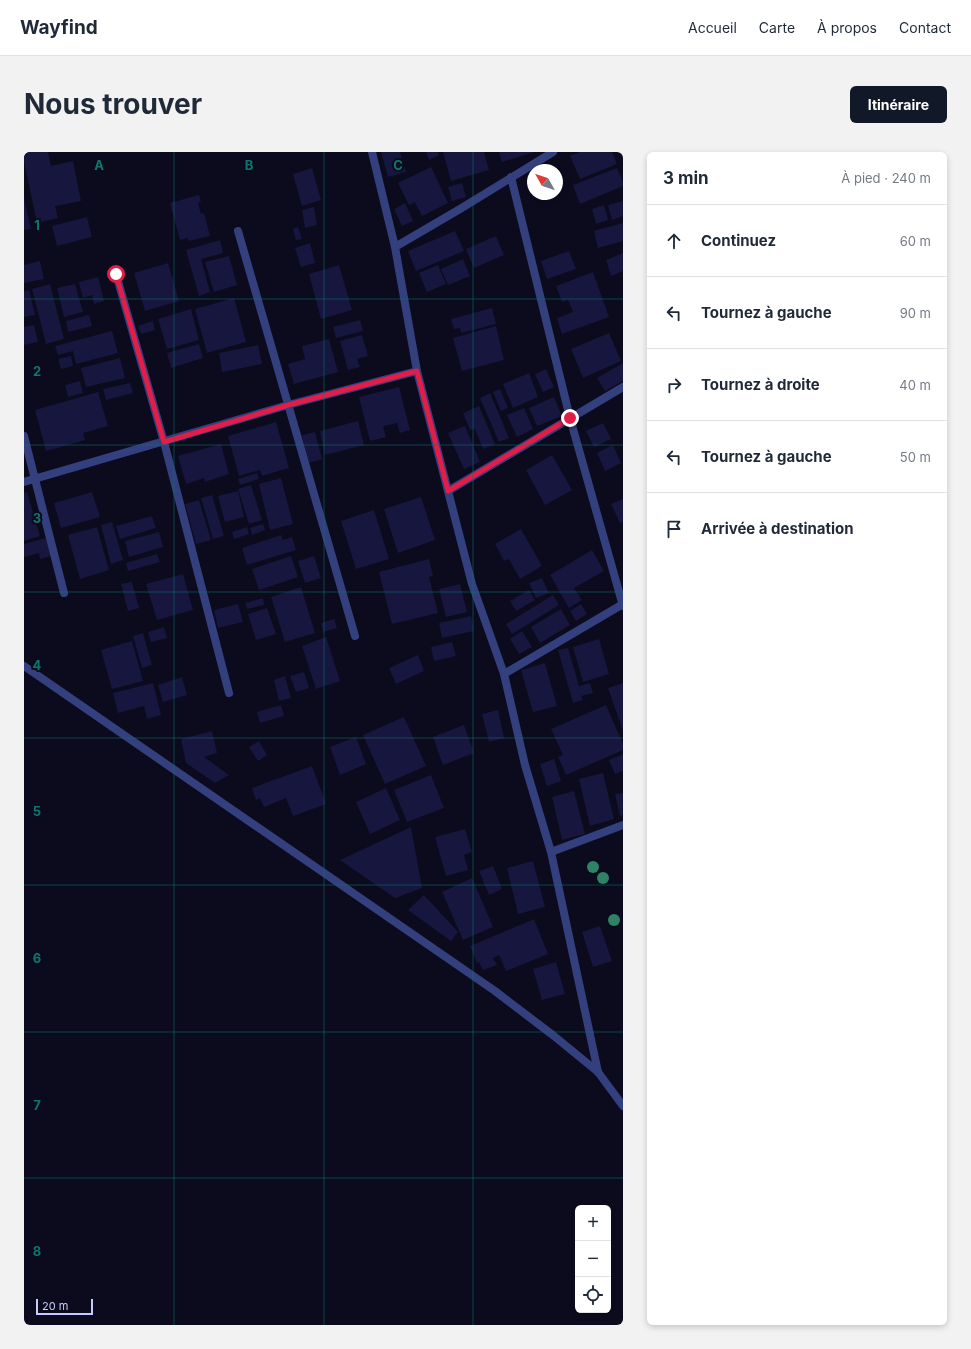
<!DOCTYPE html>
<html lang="fr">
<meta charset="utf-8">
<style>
:root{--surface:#fff;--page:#f2f2f3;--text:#1f2937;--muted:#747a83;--line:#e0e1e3;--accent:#111827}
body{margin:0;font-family:Inter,sans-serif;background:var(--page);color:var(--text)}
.controls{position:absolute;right:12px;bottom:12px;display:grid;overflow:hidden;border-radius:6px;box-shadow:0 2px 6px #0003}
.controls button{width:36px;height:36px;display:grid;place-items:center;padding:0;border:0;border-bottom:1px solid var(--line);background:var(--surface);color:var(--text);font:20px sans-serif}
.compass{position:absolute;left:503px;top:12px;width:36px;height:36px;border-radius:50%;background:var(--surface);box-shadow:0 2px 6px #0003;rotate:310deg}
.scale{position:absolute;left:12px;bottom:10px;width:57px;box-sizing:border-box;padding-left:4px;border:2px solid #c6cbff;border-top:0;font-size:11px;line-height:14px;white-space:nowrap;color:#c6cbff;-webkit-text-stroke:3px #0b0b1d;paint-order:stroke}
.stop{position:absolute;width:12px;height:12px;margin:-9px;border:3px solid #e11d48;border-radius:50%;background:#fff}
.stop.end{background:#e11d48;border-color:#fff;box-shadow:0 1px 4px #0008}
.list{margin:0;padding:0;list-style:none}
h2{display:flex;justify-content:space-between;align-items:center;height:52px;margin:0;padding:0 16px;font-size:17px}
h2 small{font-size:13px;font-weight:400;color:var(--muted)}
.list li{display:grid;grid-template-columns:26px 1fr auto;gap:12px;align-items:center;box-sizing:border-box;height:72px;padding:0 16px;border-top:1px solid var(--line)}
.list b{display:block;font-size:15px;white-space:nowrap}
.list em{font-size:13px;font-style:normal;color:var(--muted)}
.icon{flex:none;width:22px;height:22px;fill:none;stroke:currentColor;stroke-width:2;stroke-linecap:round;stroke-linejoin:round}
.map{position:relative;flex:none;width:599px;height:1173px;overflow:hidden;border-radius:6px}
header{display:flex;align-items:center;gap:24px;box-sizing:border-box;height:56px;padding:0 20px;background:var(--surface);border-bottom:1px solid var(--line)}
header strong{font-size:19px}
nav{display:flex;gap:22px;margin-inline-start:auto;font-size:14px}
.intro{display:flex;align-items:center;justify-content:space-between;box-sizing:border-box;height:96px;padding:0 24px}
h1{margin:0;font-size:28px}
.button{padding:10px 18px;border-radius:6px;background:var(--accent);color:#fff;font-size:14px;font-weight:700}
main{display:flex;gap:24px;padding:0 24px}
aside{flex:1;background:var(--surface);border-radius:6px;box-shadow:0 2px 6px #0003}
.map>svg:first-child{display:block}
.building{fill:#16163e}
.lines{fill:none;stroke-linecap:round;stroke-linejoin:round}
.minor{stroke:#343f7e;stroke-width:8}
.tertiary{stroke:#343f7e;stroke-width:8}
.tree{fill:#318166}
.route{stroke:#e11d48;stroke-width:5}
.grid{fill:none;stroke:#0f766e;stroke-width:1;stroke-opacity:0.55}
.grid-label{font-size:13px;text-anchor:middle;font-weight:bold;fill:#0f766e;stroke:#0b0b1d;stroke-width:4;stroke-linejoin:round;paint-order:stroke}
</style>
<header>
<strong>Wayfind</strong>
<nav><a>Accueil</a><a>Carte</a><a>À propos</a><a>Contact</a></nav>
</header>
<div class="intro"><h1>Nous trouver</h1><a class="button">Itinéraire</a></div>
<main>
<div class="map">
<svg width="599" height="1173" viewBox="0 0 599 1173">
<rect width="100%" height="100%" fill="#0b0b1d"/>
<path class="building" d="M0 0H24L27 14 49 9 57 49 31 54 34 66 13 71 0 9Z
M357 0H376L382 20 364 25Z
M402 0H414L415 3 405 8Z
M419 0H460L465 18 427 29Z
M475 0H510L478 10Z
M556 0H588L593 12 556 27 546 4Z
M407 15 424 51 398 64 391 50 385 53 374 31Z
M288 16 297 48 278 54 269 22Z
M593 16 599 30V34L556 52 549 33Z
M438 31 442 45 428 49 424 35Z
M175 43 177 50 174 51 177 62 180 61 186 84 164 89V86L156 88 146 51Z
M0 47 7 77 0 78Z
M599 49V64L588 68 584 53Z
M381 51 389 69 378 74 370 57Z
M580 53 584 68 572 72 568 57Z
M290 55 293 73 281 76 278 58Z
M63 65 68 85 33 94 28 74Z
M599 71V89L574 96 570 79Z
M274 75 278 87 272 88 269 77Z
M431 79 440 99 392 119 384 99Z
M472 84 480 103 450 116 442 97Z
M196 88 199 101 177 107 186 140 175 144 162 98Z
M286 91 291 111 277 115 271 96Z
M545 99 552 117 523 127 517 109Z
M599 101V119L587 124 582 108Z
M205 104 213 133 190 140 181 110Z
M439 107 446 124 424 133 417 117Z
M16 109 20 127 0 131V113Z
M144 111 155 149 121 159 110 121Z
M315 113 328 158 297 167 285 122Z
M414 113 422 132 403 140 395 121Z
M569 120 585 165 538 182 533 166 549 160 544 148 538 150 532 134Z
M74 125 80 149 70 152 68 143 59 146 55 130Z
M26 132 40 187 22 192 8 137Z
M51 132 59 160 40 165 33 136Z
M5 138 11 163 0 165V139Z
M210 146 222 190 183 201 171 157Z
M468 156 472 172 437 181 436 176 430 177 427 167Z
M167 157 175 188 143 197 134 167Z
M65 163 68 174 44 180 42 169Z
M336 168 339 179 312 186 309 175Z
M129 169 131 178 117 182 114 174Z
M10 173 14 190 0 193V175Z
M472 174 480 208 438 219 429 186Z
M88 179 94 201 52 212 49 199 34 203 31 194Z
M585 181 597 209 559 226 547 197Z
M338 183 344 204 333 207 336 215 324 218 316 189Z
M305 187 314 220 270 232 264 212 281 207 278 194Z
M175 192 179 206 147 216 143 201Z
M234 193 238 212 198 220 195 201Z
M47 204 49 214 37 217 34 207Z
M96 206 101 226 62 235 57 216Z
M599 211V229L581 239 573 226Z
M522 217 530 235 519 240 511 222Z
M505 221 514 245 489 256 479 232Z
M56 229 59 241 44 245 41 233Z
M106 231 109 241 82 248 79 237Z
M375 235 386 278 376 281 373 271 359 274 362 285 346 289 335 245Z
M476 237 484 256 477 259 469 240Z
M74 240 84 274 59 281 61 288 22 299 11 258Z
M466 241 485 286 475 290 456 246Z
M530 245 538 264 513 274 505 256Z
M455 254 471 292 459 297 451 277 446 278 439 261Z
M500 256 509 277 493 285 483 263Z
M334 269 340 293 301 303 296 279Z
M252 270 265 316 238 324 236 318 215 324 204 284Z
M579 271 587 287 570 295 562 279Z
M441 274 456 310 440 317 424 281Z
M291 280 298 307 284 311 278 283Z
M197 292 205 322 181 330 180 326 162 332 154 304Z
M589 293 597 311 581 319 573 301Z
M528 303 548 338 521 353 502 318Z
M233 321 235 327 216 333 214 327Z
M257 326 269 372 246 378 235 332Z
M227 333 238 368 225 372 214 337Z
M214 339 220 365 201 370 194 344Z
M3 340 16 384 0 389V341Z
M68 340 76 365 37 376 30 351Z
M188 343 200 384 189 387 177 346Z
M397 345 411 388 374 401 360 357Z
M599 347V370L596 371 587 352Z
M175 348 187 388 172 392 161 352Z
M350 358 365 407 332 417 317 369Z
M128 364 132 376 96 387 92 374Z
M88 370 99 408 87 412 77 373Z
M239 372 241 378 228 383 226 376Z
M73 375 85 418 56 427 44 383Z
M223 375 225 382 210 387 208 380Z
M497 377 518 414 496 427 485 407 480 409 471 392Z
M135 380 139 395 105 405 101 389Z
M257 383 259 388 268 385 272 398 223 413 218 396Z
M22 386 27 404 16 407 15 401 0 405V392Z
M568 398 580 419 550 436 558 448 545 456 526 423Z
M133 402 136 410 104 419 102 411Z
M267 404 274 425 235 438 228 417Z
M290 404 297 426 281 431 274 409Z
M405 407 409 424 405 425 414 461 368 472 355 420Z
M159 422 169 458 133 468 122 432Z
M518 426 525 441 512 446 505 431Z
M108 430 115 456 104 459 97 432Z
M436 432 443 460 422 465 415 437Z
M277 435 291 481 261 490 247 445Z
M505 438 511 448 492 459 486 449Z
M529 443 535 453 488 482 482 472Z
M239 446 240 453 223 457 221 451Z
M214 452 219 470 194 476 190 458Z
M557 452 563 462 552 469 546 459Z
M243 456 252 482 232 488 224 462Z
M537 457 546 473 516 491 507 475Z
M447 464 450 479 418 486 415 471Z
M310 467 313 476 299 480 297 471Z
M140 475 143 486 127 490 124 480Z
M498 479 508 495 495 502 486 487Z
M119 481 128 513 118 516 109 484Z
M302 485 316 529 292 537 278 494Z
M575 487 585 522 559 530 549 495Z
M108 489 119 529 88 537 77 498Z
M428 490 432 504 410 509 407 495Z
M544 496 555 534 566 531 569 541 557 544 559 548 549 551 534 498Z
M394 503 400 519 372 532 365 516Z
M521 511 533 554 509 560 497 518Z
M280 520 285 536 272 540 266 524Z
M261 524 267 546 255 549 250 528Z
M158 525 163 543 139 550 134 533Z
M129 531 137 563 123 567 120 554 94 561 89 541Z
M599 531V579L584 536Z
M257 553 260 564 236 571 233 560Z
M582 553 599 592V598L542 623 534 605 539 603 527 577Z
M474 558 480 586 465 590 458 562Z
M380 565 402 614 361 632 339 583Z
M440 573 450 601 419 613 409 585Z
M188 579 193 601 180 605 205 623 191 631 162 611 157 587Z
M332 585 342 612 316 623 306 595Z
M235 589 243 603 234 609 225 595Z
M599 602V619L591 622 585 608Z
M530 607 537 629 523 634 516 612Z
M288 614 302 652 269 664 262 646 240 655 236 646 232 648 228 636Z
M579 621 590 667 566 674 555 627Z
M407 623 420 656 383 670 370 638Z
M362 636 376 668 346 682 332 650Z
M550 639 561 682 538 688 528 645Z
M599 641V663L596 664 591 642Z
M387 675 398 736 371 746 316 708Z
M441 677 448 700 440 703 444 718 422 724 411 685Z
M509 709 521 755 494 762 483 716Z
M469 714 478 737 465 743 455 719Z
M448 726 469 775 439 788 418 740Z
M400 743 434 780 427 789 384 758Z
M510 767 524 802 482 819 475 803 469 806 473 813 459 818 455 810 453 811 446 794Z
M576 774 588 809 569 815 558 780Z
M532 810 541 842 518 848 509 817Z"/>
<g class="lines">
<path class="minor" d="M348 0 371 95 393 219 448 432 480 522 501 613 527 700 574 920
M487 25 546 266 599 454
M214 79 331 484
M371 95 436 57 529 0
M92 122 140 290 205 541
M0 284 40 441
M0 330 264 253 393 219
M424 339 599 235
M480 522 599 452
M527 700 599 673"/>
<path class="tertiary" d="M0 514 471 839 530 884 574 920 599 954"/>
</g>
<g class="tree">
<circle cx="569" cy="715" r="6"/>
<circle cx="579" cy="726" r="6"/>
<circle cx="590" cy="768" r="6"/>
</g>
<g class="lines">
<path class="route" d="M92 122 140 290 264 253 393 219 424 339 546 266"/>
</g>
<path class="grid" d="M150 0V1173M300 0V1173M449 0V1173M0 147H599M0 293H599M0 440H599M0 586H599M0 733H599M0 880H599M0 1026H599"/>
<g class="grid-label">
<text x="75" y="18">A</text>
<text x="225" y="18">B</text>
<text x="374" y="18">C</text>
<text x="13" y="78">1</text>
<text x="13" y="224">2</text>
<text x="13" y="371">3</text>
<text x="13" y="518">4</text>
<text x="13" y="664">5</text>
<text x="13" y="811">6</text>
<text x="13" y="958">7</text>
<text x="13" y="1104">8</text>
</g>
</svg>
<div class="controls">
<button>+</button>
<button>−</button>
<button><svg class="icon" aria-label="locate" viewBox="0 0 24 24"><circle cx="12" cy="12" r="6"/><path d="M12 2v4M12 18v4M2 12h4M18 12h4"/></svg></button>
</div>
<svg class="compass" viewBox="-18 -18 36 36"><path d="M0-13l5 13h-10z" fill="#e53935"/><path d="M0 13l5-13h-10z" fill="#747a83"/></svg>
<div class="scale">20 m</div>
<div class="stop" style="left:92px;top:122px"></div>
<div class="stop end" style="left:546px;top:266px"></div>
</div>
<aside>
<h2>3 min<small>À pied · 240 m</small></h2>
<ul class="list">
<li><svg class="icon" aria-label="ahead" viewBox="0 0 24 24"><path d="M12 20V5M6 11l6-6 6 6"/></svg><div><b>Continuez</b></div><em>60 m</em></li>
<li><svg class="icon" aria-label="left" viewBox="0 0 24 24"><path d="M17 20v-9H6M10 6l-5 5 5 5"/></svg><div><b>Tournez à gauche</b></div><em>90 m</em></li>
<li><svg class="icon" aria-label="right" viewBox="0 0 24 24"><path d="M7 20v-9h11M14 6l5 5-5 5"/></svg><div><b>Tournez à droite</b></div><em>40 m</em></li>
<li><svg class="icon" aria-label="left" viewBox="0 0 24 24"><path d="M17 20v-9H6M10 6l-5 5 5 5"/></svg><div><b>Tournez à gauche</b></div><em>50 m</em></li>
<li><svg class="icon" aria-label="arrive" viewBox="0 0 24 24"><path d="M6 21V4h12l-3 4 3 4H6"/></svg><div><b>Arrivée à destination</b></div></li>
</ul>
</aside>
</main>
